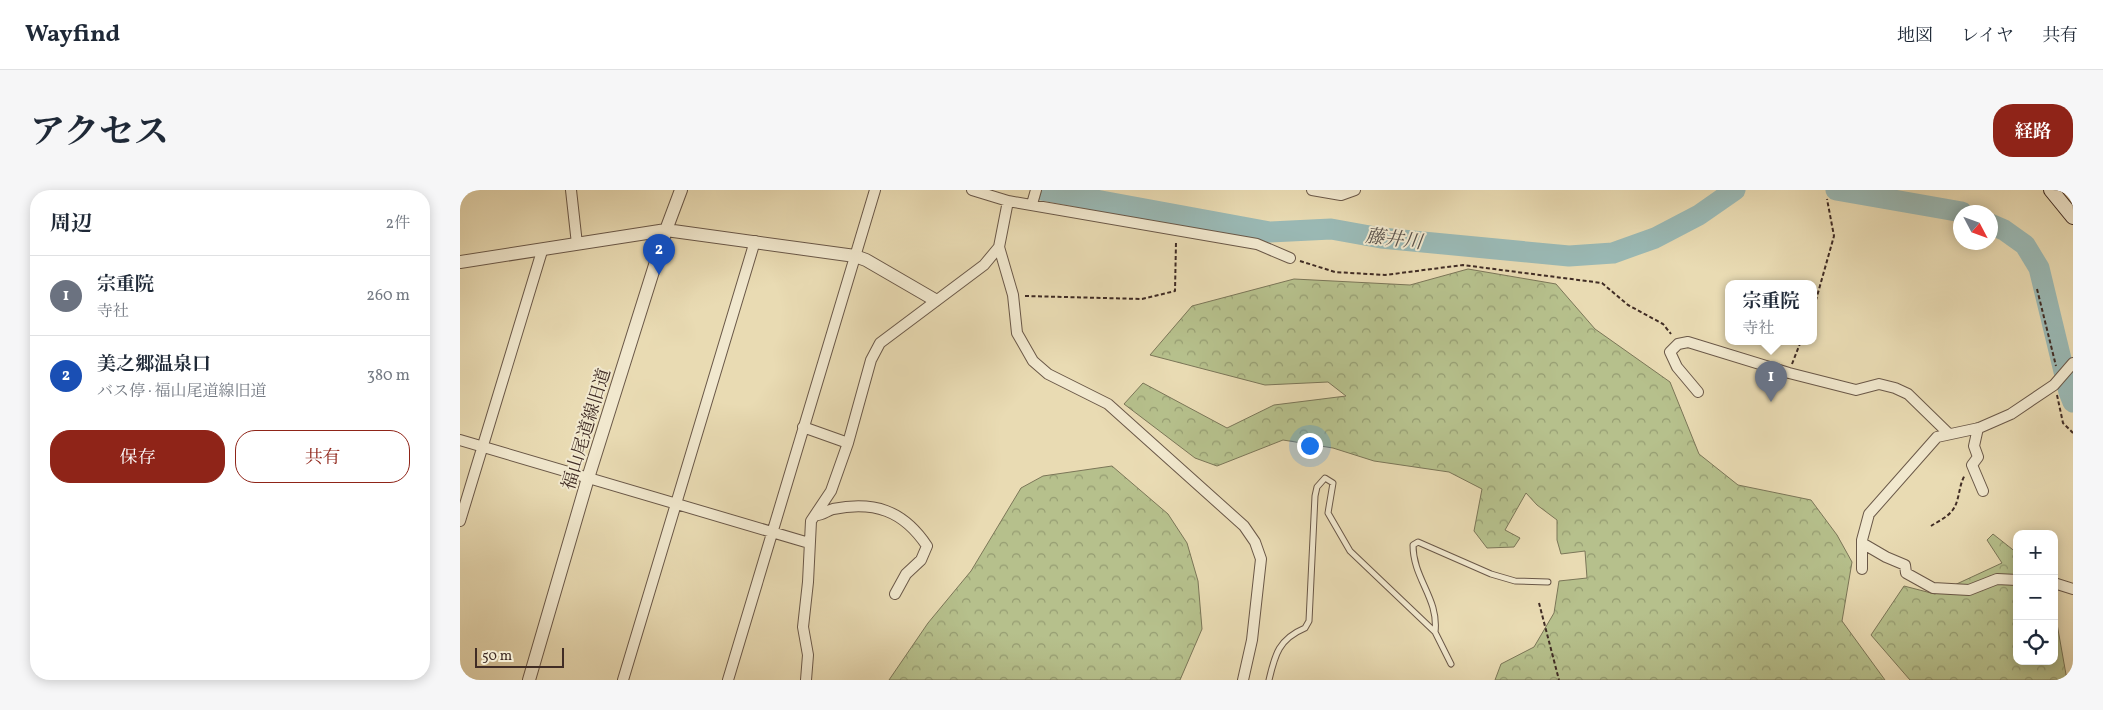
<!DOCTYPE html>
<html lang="ja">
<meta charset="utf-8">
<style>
:root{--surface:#fff;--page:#f6f6f7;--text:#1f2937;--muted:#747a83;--line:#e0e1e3;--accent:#8f2418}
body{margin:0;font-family:Vollkorn,"Noto Serif JP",serif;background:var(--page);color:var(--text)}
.controls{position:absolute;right:15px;bottom:15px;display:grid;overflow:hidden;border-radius:10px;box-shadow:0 2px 12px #0003}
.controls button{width:45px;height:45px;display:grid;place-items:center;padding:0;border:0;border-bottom:1px solid var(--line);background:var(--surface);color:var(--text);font:25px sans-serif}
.compass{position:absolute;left:1493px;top:15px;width:45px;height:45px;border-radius:50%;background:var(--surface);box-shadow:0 2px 12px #0003;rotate:131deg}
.scale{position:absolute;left:15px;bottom:12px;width:89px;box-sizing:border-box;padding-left:5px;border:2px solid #402c25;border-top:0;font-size:14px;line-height:18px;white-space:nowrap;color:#402c25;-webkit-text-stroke:4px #f1e8ce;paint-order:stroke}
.you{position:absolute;left:849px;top:255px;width:18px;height:18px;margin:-12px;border:4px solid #fff;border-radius:50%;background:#1a73e8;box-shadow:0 0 0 8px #1a73e833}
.badge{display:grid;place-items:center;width:32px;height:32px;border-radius:50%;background:var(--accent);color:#fff;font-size:16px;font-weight:700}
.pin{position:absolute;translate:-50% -41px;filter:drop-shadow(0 1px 2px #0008)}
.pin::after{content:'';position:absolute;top:26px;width:18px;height:15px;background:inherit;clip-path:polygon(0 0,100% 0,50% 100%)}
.popup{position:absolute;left:1265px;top:90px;width:92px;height:65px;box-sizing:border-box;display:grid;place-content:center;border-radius:10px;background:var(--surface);filter:drop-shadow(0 1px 4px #0005);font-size:16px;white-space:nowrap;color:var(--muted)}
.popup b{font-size:19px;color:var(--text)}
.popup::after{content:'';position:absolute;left:50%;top:100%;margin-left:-10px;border:10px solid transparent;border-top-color:var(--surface)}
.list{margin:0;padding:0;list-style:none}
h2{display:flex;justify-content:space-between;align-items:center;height:65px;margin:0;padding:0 20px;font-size:21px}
h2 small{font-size:16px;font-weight:400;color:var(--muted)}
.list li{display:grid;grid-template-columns:32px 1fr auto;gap:15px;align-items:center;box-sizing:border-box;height:80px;padding:0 20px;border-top:1px solid var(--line)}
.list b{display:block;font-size:19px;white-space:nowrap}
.list p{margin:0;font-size:16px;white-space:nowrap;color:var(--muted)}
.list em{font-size:16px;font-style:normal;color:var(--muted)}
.actions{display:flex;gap:10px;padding:15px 20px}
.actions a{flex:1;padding:11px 0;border:1px solid var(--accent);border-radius:20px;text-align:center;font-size:18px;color:var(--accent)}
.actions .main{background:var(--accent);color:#fff}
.icon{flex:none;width:28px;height:28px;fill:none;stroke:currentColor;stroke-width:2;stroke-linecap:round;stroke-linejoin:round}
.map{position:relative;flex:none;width:1613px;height:490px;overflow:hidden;border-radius:20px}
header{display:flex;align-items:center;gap:30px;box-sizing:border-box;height:70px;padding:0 25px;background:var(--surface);border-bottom:1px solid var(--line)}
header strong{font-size:24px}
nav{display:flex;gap:28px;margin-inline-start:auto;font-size:18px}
.intro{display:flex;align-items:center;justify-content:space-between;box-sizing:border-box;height:120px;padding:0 30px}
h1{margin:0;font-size:35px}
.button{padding:12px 22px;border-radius:20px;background:var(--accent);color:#fff;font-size:18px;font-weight:700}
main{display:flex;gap:30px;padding:0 30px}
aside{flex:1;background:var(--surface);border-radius:20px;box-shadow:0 2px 12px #0003}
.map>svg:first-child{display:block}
.forest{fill:url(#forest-crowns);stroke:#7b7658}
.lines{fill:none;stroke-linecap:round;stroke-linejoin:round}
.river{stroke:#9ab9b5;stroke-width:21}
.service-casing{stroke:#6a5848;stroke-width:7}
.minor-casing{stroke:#6a5848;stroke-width:12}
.tertiary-casing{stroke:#6a5848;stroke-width:14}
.secondary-casing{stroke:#402c25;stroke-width:16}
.path{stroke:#402c25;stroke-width:2;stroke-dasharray:4 2.5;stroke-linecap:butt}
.service{stroke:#f1e8ce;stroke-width:5}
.minor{stroke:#f1e8ce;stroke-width:10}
.tertiary{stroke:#f1e8ce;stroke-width:12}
.secondary{stroke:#f1e8ce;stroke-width:14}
.labels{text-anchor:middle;stroke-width:4;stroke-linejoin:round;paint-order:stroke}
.street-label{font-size:18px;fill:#402c25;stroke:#f1e8ce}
.water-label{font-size:19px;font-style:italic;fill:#564f49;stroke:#f1e8ce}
</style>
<header>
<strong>Wayfind</strong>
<nav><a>地図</a><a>レイヤ</a><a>共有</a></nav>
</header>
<div class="intro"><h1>アクセス</h1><a class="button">経路</a></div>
<main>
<aside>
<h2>周辺<small>2件</small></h2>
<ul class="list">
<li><span class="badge" style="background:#6b7280">1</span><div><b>宗重院</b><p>寺社</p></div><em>260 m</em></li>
<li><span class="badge" style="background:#1a4fb4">2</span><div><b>美之郷温泉口</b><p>バス停 · 福山尾道線旧道</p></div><em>380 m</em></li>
</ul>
<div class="actions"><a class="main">保存</a><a>共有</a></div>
</aside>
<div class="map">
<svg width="1613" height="490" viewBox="0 0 1613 490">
<defs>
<pattern id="forest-crowns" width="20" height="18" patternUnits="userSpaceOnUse" patternTransform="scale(1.25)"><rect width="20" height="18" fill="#b6c08c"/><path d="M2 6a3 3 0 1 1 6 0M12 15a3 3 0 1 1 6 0" fill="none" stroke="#959c72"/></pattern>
</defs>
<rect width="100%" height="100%" fill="#e9dbb3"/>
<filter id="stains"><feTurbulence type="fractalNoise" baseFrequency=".004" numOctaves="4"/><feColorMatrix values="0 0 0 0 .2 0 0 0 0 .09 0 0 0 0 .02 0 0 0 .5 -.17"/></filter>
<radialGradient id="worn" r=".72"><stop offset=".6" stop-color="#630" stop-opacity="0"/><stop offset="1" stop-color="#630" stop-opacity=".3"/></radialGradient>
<path class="forest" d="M1008 79 1096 94 1135 139 1210 192 1239 264 1278 295 1351 310 1377 345 1392 372 1382 431 1425 490H1035L1041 474 1074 457 1094 423 1099 391 1127 388 1125 361 1101 364 1097 350V330L1077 315 1066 303 1045 340 1060 348 1054 357 1027 358 1014 341 1022 299 989 282 914 271 873 258 823 250 757 276 735 268 664 214 683 193 767 238 814 215 886 206 868 192 805 195 690 165 732 116 834 89 950 95Z
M652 276 708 324 727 353 738 391 742 439 720 490H429L468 433 511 381 561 298 583 286Z
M1533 344 1557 363V471H1594V417L1607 490H1450L1411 445 1444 396 1475 404 1542 373 1527 350Z"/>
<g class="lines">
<path class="river" d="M581 0 810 42 871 39 921 48 1109 66 1153 63 1195 48 1239 25 1275 0
M1376 0 1502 22
M1530 34 1544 40 1565 55 1579 78 1609 202 1613 212"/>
<g class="service-casing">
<path id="service" d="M975 442 991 474
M809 490C815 464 819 449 845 438L849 431 855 306 857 297 865 288 873 293 868 323 890 361 975 442C979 408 953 389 953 355L958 352 1031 384 1055 391 1088 392"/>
</g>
<g class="minor-casing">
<path id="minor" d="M111 0 117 54
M512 0 548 11 797 54 830 68
M852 0 881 5 895 0
M548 11 539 57 553 105 557 143 573 171 588 184 648 214 784 336 795 352 801 369 792 450 783 490
M572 14 576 0
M1238 202 1217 177 1210 162 1218 154 1228 152 1329 183 1396 200 1419 194 1435 198 1448 204 1488 243
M343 237 388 253
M1518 238 1514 256 1518 267 1512 275 1523 301
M0 250 349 353
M355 325C362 326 366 321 373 319 414 311 443 320 467 356L461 370 446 384 435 404
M0 331 82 61
M1402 353 1426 367 1445 375 1446 383 1473 398 1509 400 1537 389 1557 390
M1402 379V350L1409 324 1477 247 1519 238 1551 224 1594 195 1613 173
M1594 393 1613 399
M163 490 295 51
M268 490 415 0
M346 490 348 465 343 437 348 392 351 331 371 301 388 253 411 170 420 153 524 75 539 57"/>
</g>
<g class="tertiary-casing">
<path id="tertiary" d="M0 72 206 40 395 66 406 70 475 110
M69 490 128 288 206 40 221 0"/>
</g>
<g class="secondary-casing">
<path id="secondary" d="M1591 0 1613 27"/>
</g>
<path class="path" d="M840 71 875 82 925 85 1003 75 1142 93 1168 115 1203 134 1211 144
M1577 99 1596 176
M565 106 682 109 715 101 716 52
M1354 117 1374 46 1367 9
M1332 174 1341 151
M1597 205 1603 233 1613 243
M1471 336C1477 332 1486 328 1491 322 1500 313 1498 296 1505 285
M1079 413 1099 490"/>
<use href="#service" class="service"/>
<use href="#minor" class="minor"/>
<use href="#tertiary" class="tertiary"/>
<use href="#secondary" class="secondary"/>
</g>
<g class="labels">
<g class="street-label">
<text transform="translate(126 239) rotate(-73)" y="6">福山尾道線旧道</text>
</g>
<g class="water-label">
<text transform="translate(934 48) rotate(7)" y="7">藤井川</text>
</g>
</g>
<rect width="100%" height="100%" filter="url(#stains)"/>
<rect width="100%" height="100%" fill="url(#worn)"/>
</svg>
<div class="controls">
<button>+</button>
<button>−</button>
<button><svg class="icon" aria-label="locate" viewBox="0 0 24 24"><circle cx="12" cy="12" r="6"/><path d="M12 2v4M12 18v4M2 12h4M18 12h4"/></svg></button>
</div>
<svg class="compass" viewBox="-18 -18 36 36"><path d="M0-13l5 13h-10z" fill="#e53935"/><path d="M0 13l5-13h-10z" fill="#747a83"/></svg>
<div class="scale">50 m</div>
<div class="you"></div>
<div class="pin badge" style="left:1311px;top:212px;background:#6b7280">1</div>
<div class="popup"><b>宗重院</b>寺社</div>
<div class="pin badge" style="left:199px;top:85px;background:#1a4fb4">2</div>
</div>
</main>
